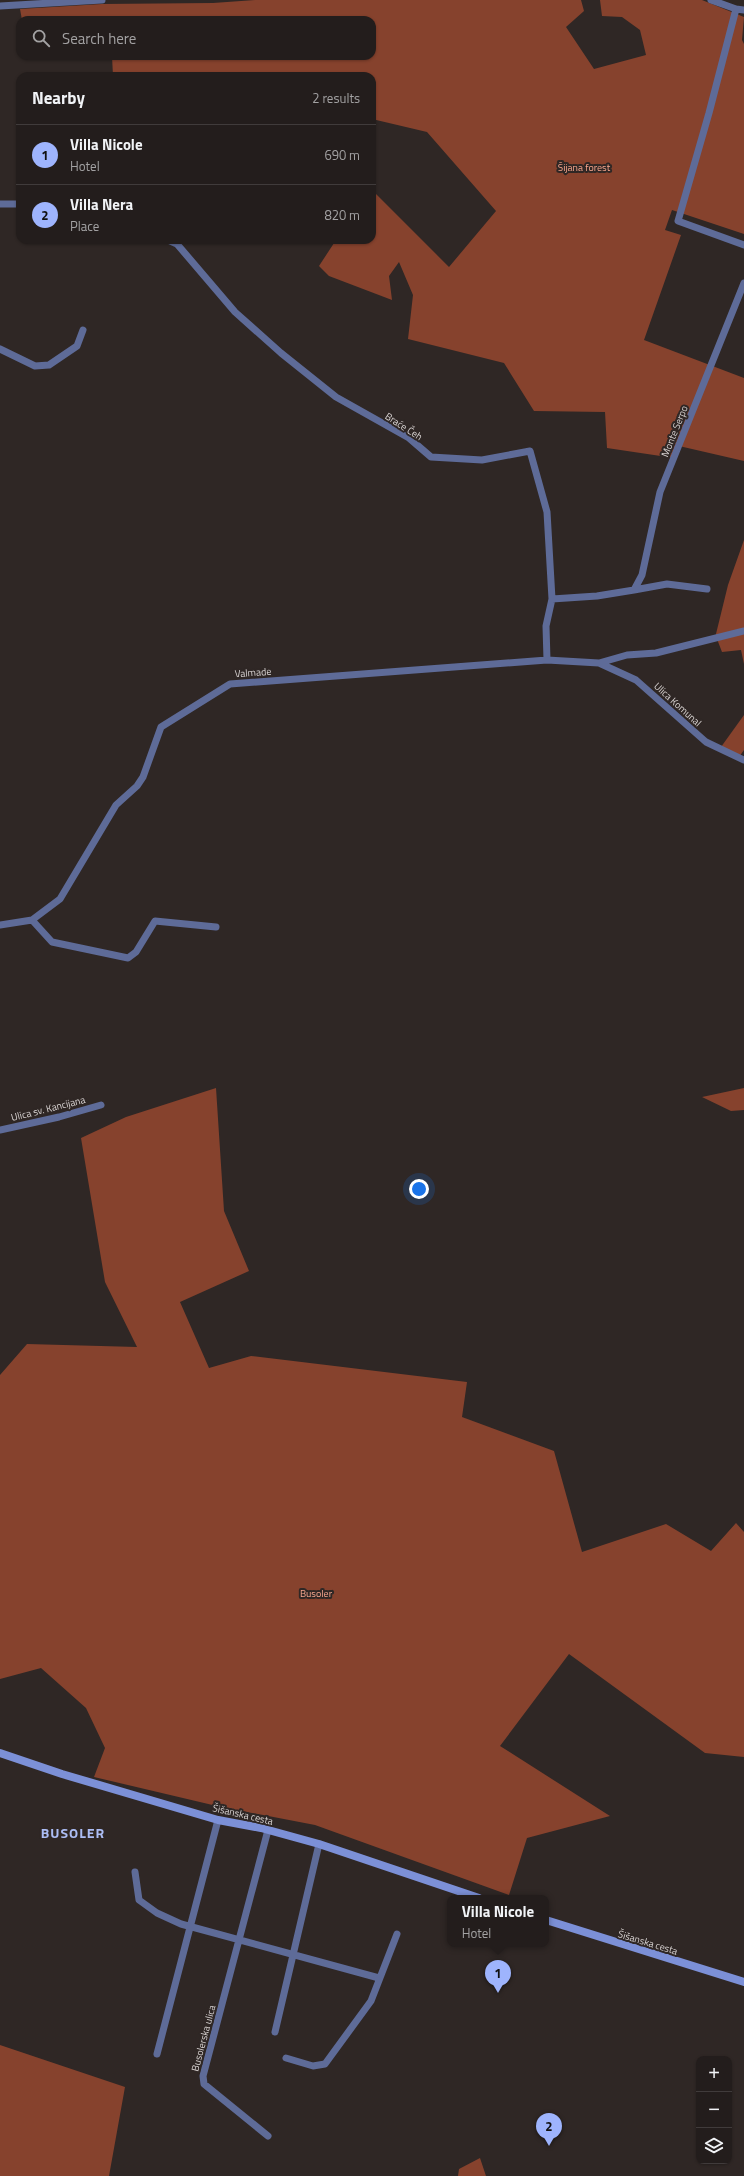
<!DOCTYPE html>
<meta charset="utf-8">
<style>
:root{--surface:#231d1c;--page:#2b2625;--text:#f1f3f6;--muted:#a3a2a3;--line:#403b3b;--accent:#9eb4fd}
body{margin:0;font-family:"Titillium Web",sans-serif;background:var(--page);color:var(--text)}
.controls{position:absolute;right:12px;bottom:12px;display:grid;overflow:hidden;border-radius:8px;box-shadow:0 1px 3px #0004}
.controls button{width:36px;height:36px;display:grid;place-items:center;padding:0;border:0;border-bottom:1px solid var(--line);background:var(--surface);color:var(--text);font:20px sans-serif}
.you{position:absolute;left:419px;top:1189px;width:14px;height:14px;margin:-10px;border:3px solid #fff;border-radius:50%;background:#1a73e8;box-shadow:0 0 0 6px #1a73e833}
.badge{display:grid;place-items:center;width:26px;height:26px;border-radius:50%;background:var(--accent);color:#111;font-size:13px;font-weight:700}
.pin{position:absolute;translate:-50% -33px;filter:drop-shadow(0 1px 2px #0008)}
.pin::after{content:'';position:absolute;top:21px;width:14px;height:12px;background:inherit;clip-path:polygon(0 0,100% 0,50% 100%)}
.popup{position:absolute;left:447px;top:1895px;width:102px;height:52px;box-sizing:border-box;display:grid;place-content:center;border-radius:8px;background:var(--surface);filter:drop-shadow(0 1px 3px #0005);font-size:13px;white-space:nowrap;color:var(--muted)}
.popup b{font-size:15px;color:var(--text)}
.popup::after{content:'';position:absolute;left:50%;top:100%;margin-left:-8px;border:8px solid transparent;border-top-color:var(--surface)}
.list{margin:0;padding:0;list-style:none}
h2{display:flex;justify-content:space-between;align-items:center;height:52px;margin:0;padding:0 16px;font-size:17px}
h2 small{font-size:13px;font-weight:400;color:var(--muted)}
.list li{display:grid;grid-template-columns:26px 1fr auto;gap:12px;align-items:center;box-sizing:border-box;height:60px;padding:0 16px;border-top:1px solid var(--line)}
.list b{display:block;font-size:15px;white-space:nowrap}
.list p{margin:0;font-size:13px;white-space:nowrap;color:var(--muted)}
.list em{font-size:13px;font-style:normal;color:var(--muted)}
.icon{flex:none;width:22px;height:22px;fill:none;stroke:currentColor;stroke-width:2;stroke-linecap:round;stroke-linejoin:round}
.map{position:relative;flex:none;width:744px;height:2176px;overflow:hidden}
.search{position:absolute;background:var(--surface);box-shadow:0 1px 3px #0004;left:16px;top:16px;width:360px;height:44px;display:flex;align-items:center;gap:10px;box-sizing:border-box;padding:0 14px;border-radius:12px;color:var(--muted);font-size:15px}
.panel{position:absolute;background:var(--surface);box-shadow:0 1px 3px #0004;left:16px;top:72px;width:360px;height:172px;border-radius:12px}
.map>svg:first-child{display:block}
.forest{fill:#86422d}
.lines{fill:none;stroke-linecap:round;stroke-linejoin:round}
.minor{stroke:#5e6b98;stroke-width:7}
.secondary{stroke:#7c90d7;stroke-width:8}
.labels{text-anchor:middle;stroke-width:4;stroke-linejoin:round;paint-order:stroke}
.park-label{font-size:10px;fill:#f9a78e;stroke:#2f2725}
.street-label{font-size:10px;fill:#d9d4d3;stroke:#2f2725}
.district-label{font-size:14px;font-weight:bold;letter-spacing:1px;fill:#acbdf4;stroke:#2f2725}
</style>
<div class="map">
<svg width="744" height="2176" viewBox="0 0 744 2176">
<rect width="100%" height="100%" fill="#2f2725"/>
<path class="forest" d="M255 0H581L584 11 566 27 594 69 646 55 640 30 622 17 602 16 600 0H702L744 17 742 40 744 44V234L672 210 665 230 681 235 644 340 744 378V461L679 446 674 458 607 448 605 412 534 411 504 363 408 339 413 295 399 262 389 276 392 300 329 276 319 266 336 240H372V190L449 267 496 211 427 132 372 119V76H113L112 56H372V20H22L20 9 102 4 213 3Z
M744 540V628L715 638 728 585Z
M744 631V664L741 650 722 652 717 639Z
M744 715V750L739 757 721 747Z
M216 1088 224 1211 249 1271 180 1302 209 1368 251 1356 467 1382 462 1417 554 1451 582 1552 666 1524 711 1551 736 1523 744 1532V1757L705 1753 569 1654 500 1746 610 1816 527 1838 509 1895 315 1825 221 1807 94 1777 105 1748 86 1708 41 1668 0 1679V1375L27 1344 137 1347 105 1282 81 1138 126 1117Z
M744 1088V1110L731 1111 702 1097Z
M0 2045 125 2087 109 2176H0Z
M480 2158 486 2176H458L459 2169Z"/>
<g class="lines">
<path class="minor" d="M711 0 736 9 744 10
M0 6 102 0
M736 9 709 113 678 221 744 245
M0 204H20
M168 240 177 244 235 312 281 353 336 397 409 438 431 457 482 460 530 451 547 512 552 599 546 626 547 660
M0 349 35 366 49 365 77 346 83 330
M634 590 667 584 707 589
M552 599 597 596 634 590 642 575 660 492 744 283
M599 663 627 655 656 653 744 631
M32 920 52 942 128 958 136 952 155 921 216 927
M0 925 32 920 60 899 116 805 137 786 143 777 161 727 230 684 547 660 599 663 636 680 706 742 744 760
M0 1130 59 1117 101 1105
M268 1830 203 2076 204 2084 268 2136
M135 1872 139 1900 157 1913 181 1924 379 1978
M275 2032 319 1844
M157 2054 218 1820
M286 2058 313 2066 325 2064 371 2001 397 1934"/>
<path class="secondary" d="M0 1753 62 1774 218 1820 261 1828 319 1844 479 1898
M546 1920 744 1982"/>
</g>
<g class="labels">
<g class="park-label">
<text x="584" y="171">Šijana forest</text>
<text x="316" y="1597">Busoler</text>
</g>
<g class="street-label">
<text transform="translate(404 426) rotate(33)" y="4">Braće Čeh</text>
<text transform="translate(674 431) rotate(-68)" y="4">Monte Serpo</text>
<text transform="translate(253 672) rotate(-4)" y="4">Valmade</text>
<text transform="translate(678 704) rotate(42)" y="4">Ulica Komunal</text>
<text transform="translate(48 1108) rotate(-14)" y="4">Ulica sv. Kancijana</text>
<text transform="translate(243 1814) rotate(13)" y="4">Šišanska cesta</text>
<text transform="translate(648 1942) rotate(17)" y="4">Šišanska cesta</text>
<text transform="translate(203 2038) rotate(-75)" y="4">Busolerska ulica</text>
</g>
<g class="district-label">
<text x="73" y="1838">BUSOLER</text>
</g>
</g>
</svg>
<div class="controls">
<button>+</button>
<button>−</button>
<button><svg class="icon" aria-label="layers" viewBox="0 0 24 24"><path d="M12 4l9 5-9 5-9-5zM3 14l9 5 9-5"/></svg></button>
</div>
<div class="you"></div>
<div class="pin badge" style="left:498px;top:1993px">1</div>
<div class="popup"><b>Villa Nicole</b>Hotel</div>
<div class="pin badge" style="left:549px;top:2146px">2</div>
<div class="search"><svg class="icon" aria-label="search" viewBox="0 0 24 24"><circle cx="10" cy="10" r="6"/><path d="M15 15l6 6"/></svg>Search here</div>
<section class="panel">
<h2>Nearby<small>2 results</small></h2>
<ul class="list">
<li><span class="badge">1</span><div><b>Villa Nicole</b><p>Hotel</p></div><em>690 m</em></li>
<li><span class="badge">2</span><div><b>Villa Nera</b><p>Place</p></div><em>820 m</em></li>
</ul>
</section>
</div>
